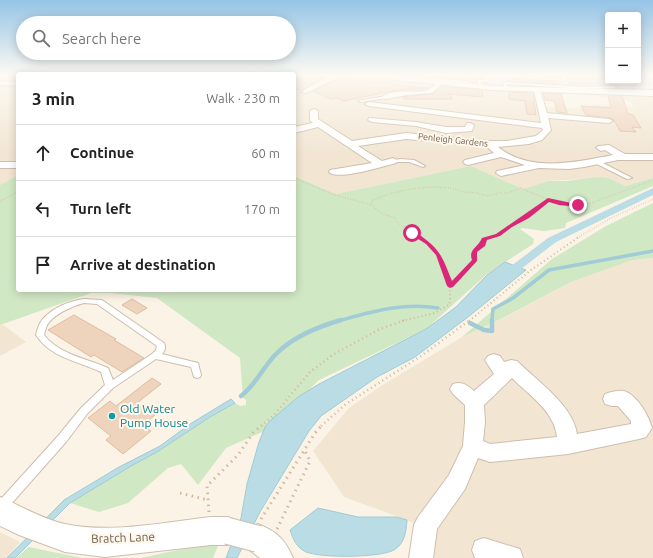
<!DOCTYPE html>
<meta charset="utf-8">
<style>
:root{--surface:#fff;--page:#f2f2f2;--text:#222;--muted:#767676;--line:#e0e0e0}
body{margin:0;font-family:Ubuntu,sans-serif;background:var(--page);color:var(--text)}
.controls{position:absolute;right:12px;top:12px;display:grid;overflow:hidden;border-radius:4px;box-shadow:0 2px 10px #0003}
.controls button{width:36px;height:36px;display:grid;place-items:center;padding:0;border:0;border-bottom:1px solid var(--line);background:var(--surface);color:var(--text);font:20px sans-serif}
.stop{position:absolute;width:12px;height:12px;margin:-9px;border:3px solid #db2777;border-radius:50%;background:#fff}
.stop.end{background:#db2777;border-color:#fff;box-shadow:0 1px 4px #0008}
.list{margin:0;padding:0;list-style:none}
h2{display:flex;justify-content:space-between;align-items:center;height:52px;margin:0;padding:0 16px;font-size:17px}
h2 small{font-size:13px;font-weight:400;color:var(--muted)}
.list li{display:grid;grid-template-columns:26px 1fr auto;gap:12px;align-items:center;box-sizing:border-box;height:56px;padding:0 16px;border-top:1px solid var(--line)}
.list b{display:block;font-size:15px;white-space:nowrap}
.list em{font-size:13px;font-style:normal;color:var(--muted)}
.icon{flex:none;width:22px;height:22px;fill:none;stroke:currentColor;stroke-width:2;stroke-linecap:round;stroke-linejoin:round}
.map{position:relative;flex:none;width:653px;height:558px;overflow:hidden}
.search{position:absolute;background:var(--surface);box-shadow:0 2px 10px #0003;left:16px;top:16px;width:280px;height:44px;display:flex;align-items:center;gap:10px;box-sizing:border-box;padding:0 14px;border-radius:22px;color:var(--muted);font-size:15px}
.panel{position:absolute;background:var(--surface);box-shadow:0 2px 10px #0003;left:16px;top:72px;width:280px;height:220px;border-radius:4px}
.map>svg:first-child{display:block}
.residential{fill:#f2e6d3}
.education{fill:#f0e1f7}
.green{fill:#d1e8c4}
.water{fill:#badce4;stroke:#a1cbd5}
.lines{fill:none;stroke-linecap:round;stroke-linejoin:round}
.stream-far1{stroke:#a1cbd5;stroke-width:3.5}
.stream{stroke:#a1cbd5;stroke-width:4.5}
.canal{fill:#badce4;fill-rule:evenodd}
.building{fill:#efd4bd;stroke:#e1bb9f}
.service-casing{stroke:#cebeaf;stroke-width:2}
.minor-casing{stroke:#cebeaf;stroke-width:2}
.tertiary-casing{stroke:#cebeaf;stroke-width:2}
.path-far3{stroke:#d4b7a1;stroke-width:1.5;stroke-dasharray:0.5 2;stroke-linecap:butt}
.path-far2{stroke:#d4b7a1;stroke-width:2;stroke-dasharray:1 3;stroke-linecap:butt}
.path-far1{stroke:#d4b7a1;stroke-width:2.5;stroke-dasharray:1 3.5;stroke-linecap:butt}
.path{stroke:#d4b7a1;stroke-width:3;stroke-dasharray:1.5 4.5;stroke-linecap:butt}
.service{fill:#fff;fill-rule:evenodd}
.minor{fill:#fff;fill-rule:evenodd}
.tertiary{fill:#fff;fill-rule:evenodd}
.tertiary-bridge-casing{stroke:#cebeaf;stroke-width:28;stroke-linecap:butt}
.tertiary-bridge{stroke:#fff;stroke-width:26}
.route{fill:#db2777}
.culture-dot{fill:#0f9aa8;stroke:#fef7eb;stroke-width:1.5}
.labels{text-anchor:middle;stroke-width:4;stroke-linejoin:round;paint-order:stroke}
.far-street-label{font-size:9px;fill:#735b4b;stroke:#fef7eb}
.near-culture-label{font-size:12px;fill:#0d838f;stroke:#fef7eb;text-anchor:start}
.near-street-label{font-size:12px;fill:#735b4b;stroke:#fef7eb}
</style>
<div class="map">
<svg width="653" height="558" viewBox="0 0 653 558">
<rect width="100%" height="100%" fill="#fbf3e5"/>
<path class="residential" d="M0 75H18V175L0 185Z
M294 75H344L474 89 535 92 539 106 593 109 592 104 634 107 630 101 586 95 583 92 653 96V178L625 186 609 178 548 181 523 189 471 166 336 194 294 176Z
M653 258V558H434L435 535 407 520 344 497 313 451 349 408 381 386 462 337 506 317 571 282 633 260Z
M2 324 26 342 0 356V325Z
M0 532 20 542 7 558H0Z"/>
<path class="education" d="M397 75H608V81H638V75H647L653 79V86H651L653 88V92L494 87 424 80 415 77Z"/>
<path class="green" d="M471 166 523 189 548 181H567L598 177 609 178 625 186 653 178V186L566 223 565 228 544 231 522 228 520 229 534 239 533 244 487 274 426 329 319 380 269 429 226 448 198 485 181 464 168 468 128 503 99 512 70 503 131 465 157 452 210 417 235 403 240 406 246 405V400L243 398 240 358 157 298 111 293H91L0 325V185L18 175V290H294V176L336 194Z
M653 203V258L633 260 571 282 503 318 462 337 552 259 606 226Z
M220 541 213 558H141Z
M29 547 82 558H16Z"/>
<path class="water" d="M505 262 526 270 468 317 415 357 377 377 321 416 309 431 260 512 237 558H226L241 518 247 484 259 442 265 427 271 420 298 397 319 384 426 329 456 307 487 275Z
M231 399 235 403 210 417 157 452 131 466 70 503 15 558H7L64 500 119 467 160 446 190 424Z
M318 508 358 517H397L407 520C406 532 405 543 394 550 379 558 321 558 306 552 296 547 293 539 290 530Z"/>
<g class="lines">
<path class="stream-far1" d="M338 321C371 312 403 302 438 308
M492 321 493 309 513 298 549 270 653 251"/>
<path class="stream" d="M470 323 484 330 492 331V320
M241 396C256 385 263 367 276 354 294 336 318 327 341 320"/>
<path class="canal" d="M653 188V195L556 242 508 279H500L498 276 548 238Z"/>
</g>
<path class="building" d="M300 75H322L319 77H324L302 90 294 89V79Z
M443 75H482V78L477 79V83L468 82 465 80 443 78Z
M567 75H608V82H617L619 88 614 84H570Z
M339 79 396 83 394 85 428 88 392 91 344 101 337 98 331 99 313 91Z
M508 79 557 82 558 84 508 81Z
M442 86 482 90 483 97 448 94 453 99H404L402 97 432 94 440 89Z
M509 92 533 93 536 115 527 114 525 101 509 99Z
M543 93 561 94 567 113 557 112 554 101 545 100Z
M608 96H622L628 114 633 115 641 128 632 127 636 132 620 131 614 120 610 118 586 115 581 106 611 108Z
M132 299 147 308 137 314 122 305Z
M74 315 116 339 114 340 144 358 122 372 94 355 91 357 48 330Z
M152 378 161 384 137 403 155 415 143 425 151 431 123 454 106 440 111 436 88 418 110 401 116 406Z"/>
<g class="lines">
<g class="service-casing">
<path id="service" d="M431 75H440L415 80 409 78Z
M488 75H509L562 79V75H565L566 80 564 81 491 76 488 82H481L482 87 479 88 478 80H486Z
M431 78 465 81 467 82V86L464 87 463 83 430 80Z
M506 82 586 87 614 86 616 87 614 88 586 89 507 84V88L505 89 503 88 504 83Z
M386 96 387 98 360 102 358 101Z
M401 159 414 160 425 166 423 167 409 162H393L391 161 393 160Z
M595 161H599L632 178 627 179 595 163Z
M84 299 102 300 164 343C166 347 165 351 162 354L198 363 201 375 200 377 197 378 194 377 191 367 156 359 113 388 87 414 66 442 4 512 0 514V500L58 436 81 408 105 385 101 372C78 361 51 358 36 335 37 330 39 324 42 320 52 308 69 301 84 299ZM84 303 97 304 157 346 156 350 152 354 113 380 108 368C86 358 60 355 44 335 45 331 46 328 47 325 54 314 72 306 84 303Z"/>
</g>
<g class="minor-casing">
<path id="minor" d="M333 75H343L306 93 301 92 322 80Z
M0 81 18 82V86L0 85Z
M438 82 443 83 432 93 407 95 386 99 382 97C394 88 416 94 428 90 431 89 435 84 438 82Z
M537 88 540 90 547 113 609 119 613 121 609 123 548 118 551 130 542 140 529 144 498 147C530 173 577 162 613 155L605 150 601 151 596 148 598 146 609 145 625 154H653V160H618L584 167 569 169 539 168 501 176 496 173 497 171 525 165 501 157 468 165 465 164 463 162 465 160 494 153 486 146 406 139 358 146 382 161 393 158 398 161 396 163C384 166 337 181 329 172L330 170 372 163 318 127 294 133V127L313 123 310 120V111L314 109 318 111V119L352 141 406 133 489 141H507L536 136 543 130 542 128 369 106 365 104 369 102 541 123 534 90Z
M369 118 416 122 446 127H465L467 123H470L474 125 472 131 446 133 416 126 372 122 368 120Z
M0 162H18V168H0Z
M494 354 500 356 504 362 511 360 517 361C537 381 573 405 577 434L631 424V421L618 406H612L605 404 603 399 605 394C611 392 618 390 624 391 637 395 649 416 652 428L646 437 639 439 568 454 490 462 478 458 465 489 437 529 433 558H409L414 525 418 517 449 475 463 446 465 422V405L453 394 450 389 453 384C462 381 467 385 474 391L494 374 485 360 488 356ZM512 378C529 395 555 412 557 437L490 444 483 441 485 422 484 405Z
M484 538 520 549 523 558H475L472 550 475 541Z"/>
</g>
<g class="tertiary-casing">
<path id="tertiary" d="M361 75H391L493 86 653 90V96L493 90 365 77Z
M0 497C21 506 42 519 65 524 111 534 165 522 211 517H228L238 521 242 531 238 541 228 545H211L105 557 65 552 19 535 0 526Z
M258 524C277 532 285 539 293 558H260L248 549 243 539 248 529Z"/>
</g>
<path class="path-far3" d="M294 178 335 195 372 205
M0 201 18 192
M418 238 396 221 395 218 381 213 372 205V201L388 194 411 189 432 187 452 188 463 192 477 193 488 196 499 193H508L521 188 549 200
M489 238C498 235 503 230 511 225 525 217 537 210 549 200 562 204 575 205 589 204L653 180
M577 238 611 218 653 199"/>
<path class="path-far2" d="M450 286 475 260 474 254 484 239 492 237
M402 321 434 313 449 305C453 294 445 264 438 254 432 246 425 241 416 237
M469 321 531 270 579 237"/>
<path class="path-far1" d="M261 426 274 415 310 372 334 354 380 329 405 320
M321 426 346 404 421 356 470 320"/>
<path class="path" d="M180 493 208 500
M209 512 207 486 238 455 253 433 262 425
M261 519 315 433 322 425
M277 529 310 461 305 451"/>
<use href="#service" class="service"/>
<use href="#minor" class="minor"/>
<use href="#tertiary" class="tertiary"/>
<g class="tertiary-bridge-casing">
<path id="tertiary-bridge" d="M228 531 258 539"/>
</g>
<use href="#tertiary-bridge" class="tertiary-bridge"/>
</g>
<linearGradient id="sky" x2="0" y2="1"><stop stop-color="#95c4e6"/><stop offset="0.49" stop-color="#fdfaf3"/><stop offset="1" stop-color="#fdfaf3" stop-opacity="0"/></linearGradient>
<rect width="653" height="153" fill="url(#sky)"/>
<path class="route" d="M548 198 581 205 578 207 559 205 549 202 529 218 512 227 500 236 487 240 485 246 477 252V261L453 287 450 288 447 286 436 255 426 244 409 233 414 231C439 248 441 253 452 281L472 260C468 249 478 248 482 238L496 234Z"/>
<circle class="culture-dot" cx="112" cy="416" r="4"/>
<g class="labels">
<g class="far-street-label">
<text transform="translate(453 140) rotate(6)" y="3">Penleigh Gardens</text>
</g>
<g class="near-culture-label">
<text x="120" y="413">Old Water<tspan x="120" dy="14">Pump House</tspan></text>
</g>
<g class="near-street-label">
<text transform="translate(123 538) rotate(-2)" y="4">Bratch Lane</text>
</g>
</g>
</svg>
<div class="controls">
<button>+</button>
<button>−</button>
</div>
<div class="stop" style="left:412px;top:233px"></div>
<div class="stop end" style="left:578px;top:205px"></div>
<div class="search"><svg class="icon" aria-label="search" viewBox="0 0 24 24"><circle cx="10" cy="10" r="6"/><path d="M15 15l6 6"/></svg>Search here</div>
<section class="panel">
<h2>3 min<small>Walk · 230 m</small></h2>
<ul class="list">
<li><svg class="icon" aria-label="ahead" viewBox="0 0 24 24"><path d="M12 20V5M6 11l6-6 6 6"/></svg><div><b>Continue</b></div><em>60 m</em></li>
<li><svg class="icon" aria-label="left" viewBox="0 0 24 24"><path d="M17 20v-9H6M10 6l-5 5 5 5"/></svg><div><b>Turn left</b></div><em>170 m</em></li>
<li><svg class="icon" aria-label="arrive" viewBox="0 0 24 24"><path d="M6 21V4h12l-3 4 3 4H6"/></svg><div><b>Arrive at destination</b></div></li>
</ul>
</section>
</div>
